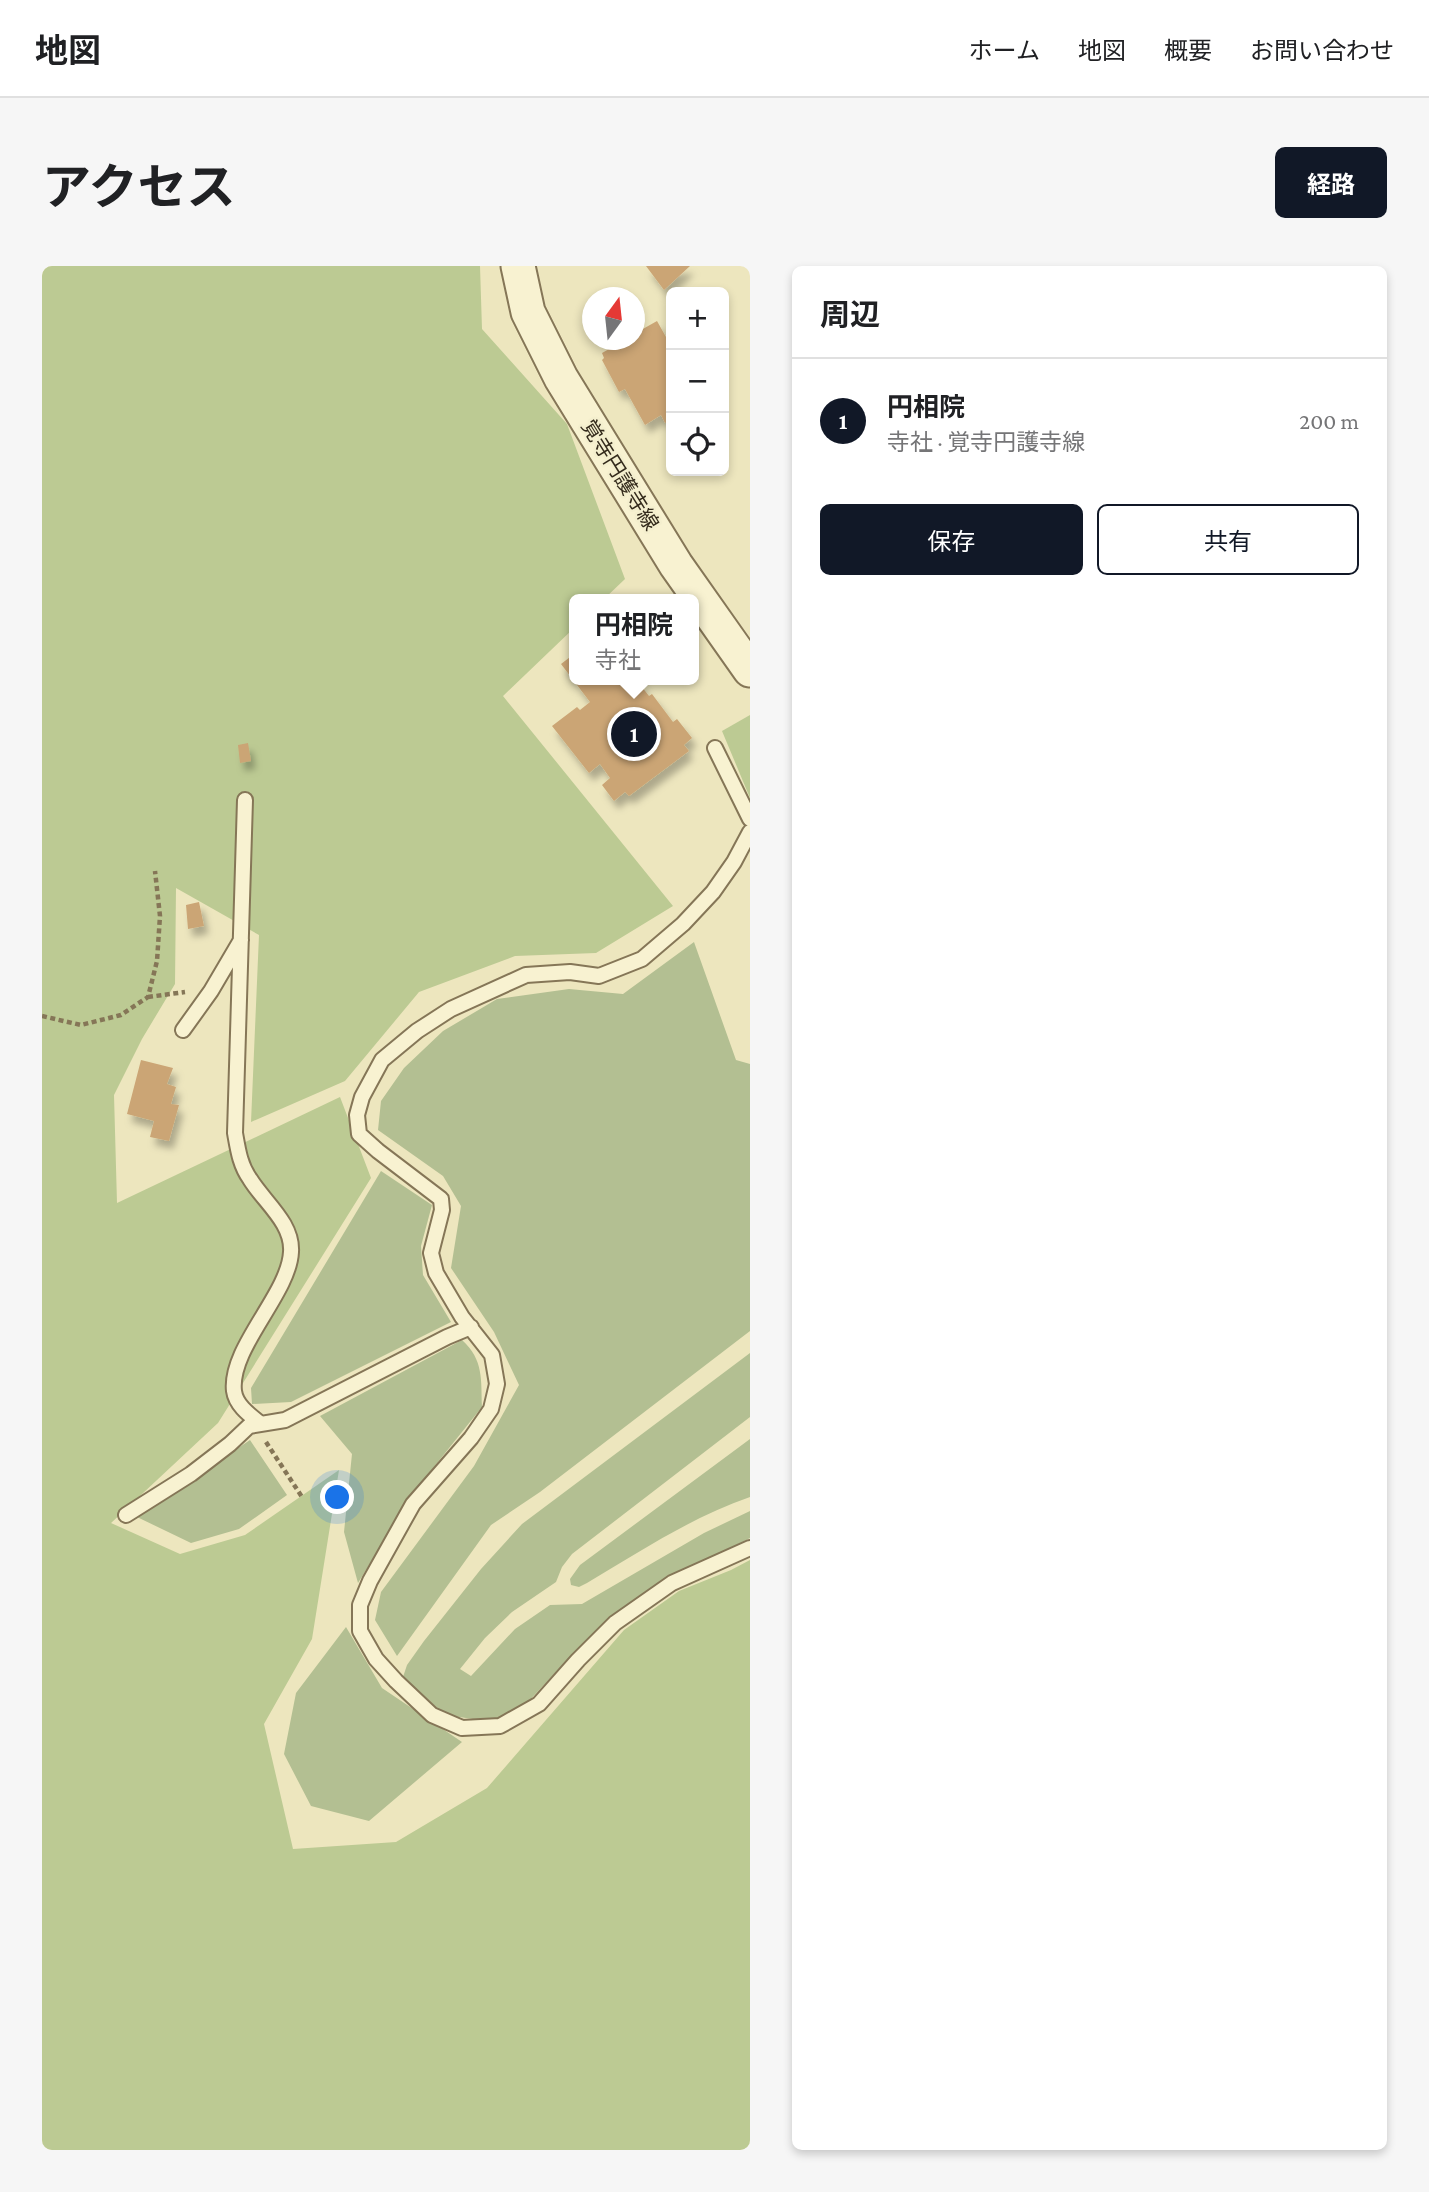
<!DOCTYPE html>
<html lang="ja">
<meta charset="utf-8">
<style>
:root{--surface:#fff;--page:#f6f6f6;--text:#202124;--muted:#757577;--line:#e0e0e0;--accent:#111827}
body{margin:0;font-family:"Crimson Pro","Noto Sans JP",serif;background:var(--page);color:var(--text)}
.controls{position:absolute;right:21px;top:21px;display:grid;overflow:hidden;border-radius:10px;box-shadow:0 4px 10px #0003}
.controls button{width:63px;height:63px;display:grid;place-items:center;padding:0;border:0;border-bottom:2px solid var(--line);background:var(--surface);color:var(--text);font:35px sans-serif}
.compass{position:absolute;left:540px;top:21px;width:63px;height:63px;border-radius:50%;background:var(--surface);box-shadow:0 4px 10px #0003;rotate:15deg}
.you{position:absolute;left:296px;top:1232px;width:24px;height:24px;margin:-18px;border:5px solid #fff;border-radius:50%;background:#1a73e8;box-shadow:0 0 0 10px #1a73e833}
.badge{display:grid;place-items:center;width:46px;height:46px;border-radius:50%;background:var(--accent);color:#fff;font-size:23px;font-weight:700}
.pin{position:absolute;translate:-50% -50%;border:4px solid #fff;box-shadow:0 2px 7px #0006}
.popup{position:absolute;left:527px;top:328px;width:130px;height:91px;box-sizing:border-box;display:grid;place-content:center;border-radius:10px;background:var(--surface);filter:drop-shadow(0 2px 5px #0005);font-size:23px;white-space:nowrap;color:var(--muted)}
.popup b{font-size:26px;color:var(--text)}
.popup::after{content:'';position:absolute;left:50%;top:100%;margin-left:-14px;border:14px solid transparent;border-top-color:var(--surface)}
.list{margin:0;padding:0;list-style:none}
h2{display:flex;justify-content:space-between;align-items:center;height:91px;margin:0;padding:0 28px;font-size:30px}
h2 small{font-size:23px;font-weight:400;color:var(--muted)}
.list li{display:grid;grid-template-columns:46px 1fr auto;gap:21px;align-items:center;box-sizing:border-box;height:126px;padding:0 28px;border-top:2px solid var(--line)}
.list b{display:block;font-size:26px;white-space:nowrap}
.list p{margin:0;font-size:23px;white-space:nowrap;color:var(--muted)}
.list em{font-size:23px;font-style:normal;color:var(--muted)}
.actions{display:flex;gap:14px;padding:21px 28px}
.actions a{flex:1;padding:16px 0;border:2px solid var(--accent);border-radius:10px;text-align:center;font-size:24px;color:var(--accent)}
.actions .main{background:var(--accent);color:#fff}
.icon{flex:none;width:38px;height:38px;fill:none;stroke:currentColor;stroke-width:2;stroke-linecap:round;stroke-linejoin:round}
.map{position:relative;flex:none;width:708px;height:1884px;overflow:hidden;border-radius:10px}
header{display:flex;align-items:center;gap:42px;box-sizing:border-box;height:98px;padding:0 35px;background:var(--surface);border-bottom:2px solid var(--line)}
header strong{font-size:33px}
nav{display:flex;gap:38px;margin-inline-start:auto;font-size:24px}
.intro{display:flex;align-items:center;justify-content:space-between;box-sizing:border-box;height:168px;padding:0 42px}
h1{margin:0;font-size:49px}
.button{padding:18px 32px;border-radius:10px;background:var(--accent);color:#fff;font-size:24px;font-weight:700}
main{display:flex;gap:42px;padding:0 42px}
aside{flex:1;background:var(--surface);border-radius:10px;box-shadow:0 4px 10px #0003}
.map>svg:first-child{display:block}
.green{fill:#bcca93}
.cemetery{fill:#b3bf92}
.building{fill:#cba575;filter:url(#shadow)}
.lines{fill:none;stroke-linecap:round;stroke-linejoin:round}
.service-casing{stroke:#857657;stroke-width:18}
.tertiary-casing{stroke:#857657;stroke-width:37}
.path{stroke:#857657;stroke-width:4.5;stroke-dasharray:5 3.5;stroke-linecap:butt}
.service{stroke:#f8f2d1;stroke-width:14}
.tertiary{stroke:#f8f2d1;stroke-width:33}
.labels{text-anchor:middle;stroke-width:5;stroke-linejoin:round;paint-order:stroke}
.street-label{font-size:21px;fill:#342b1c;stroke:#f4efce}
</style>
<header>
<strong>地図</strong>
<nav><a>ホーム</a><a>地図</a><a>概要</a><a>お問い合わせ</a></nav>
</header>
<div class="intro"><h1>アクセス</h1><a class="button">経路</a></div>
<main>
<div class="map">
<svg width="708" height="1884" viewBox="0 0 708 1884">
<defs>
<filter id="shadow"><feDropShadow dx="4.5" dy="8" stdDeviation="3.5" flood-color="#0004"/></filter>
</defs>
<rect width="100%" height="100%" fill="#ede6be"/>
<path class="green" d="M0 0H438L440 63 525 158 583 313 562 333H532V362L461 430 631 640 554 687 473 690 377 726 303 815 209 856 217 669 134 622 133 718 100 773 72 829 75 937 298 831 329 912 176 1157 69 1257 138 1288 203 1269 297 1204 270 1373 222 1458 251 1583 354 1576 445 1522 582 1364 637 1325 689 1304 708 1294V1884H0Z
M708 449V532L680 465Z"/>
<path class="cemetery" d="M652 676 694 794 708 798V1065L498 1226 449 1259 355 1390 333 1354 339 1326 432 1200 477 1119 452 1066 409 1002 419 940 401 910 336 864 339 835 362 802 401 765 455 733 527 723 581 728Z
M339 905 390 939 379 980 381 1009 409 1056 249 1136 210 1138 209 1122Z
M420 1074C442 1094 439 1114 440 1141L371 1227 316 1317 302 1266 310 1188 278 1150Z
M708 1087V1151L530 1288 520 1301 514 1316 470 1346 443 1372 418 1403 429 1410 473 1363 508 1339 540 1338 662 1267 708 1245V1272L605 1325 562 1358 527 1392 485 1437 459 1452 431 1453 410 1450 400 1446 361 1411 365 1399 382 1375 439 1303 480 1258Z
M708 1173V1231C650 1251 597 1286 545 1317L537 1321 529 1319 528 1313 538 1299Z
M208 1174 245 1229 197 1263 149 1277 95 1251Z
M304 1361 340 1422 420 1476 327 1555 269 1540 242 1488 254 1427Z"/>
<path class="building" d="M604 0H648L622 24Z
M615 55 629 80V154L623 157 619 149 603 159 583 123 577 126 560 94 562 92 560 87 583 74H592V68Z
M532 388V414H588L592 418 596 416 607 430 610 428 631 456 635 453 650 472 642 479 647 485 587 530 583 526 572 535 560 519 568 512 558 498 547 507 510 460 535 441 538 444 548 436 519 398Z
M206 477 209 495 198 497 196 479Z
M157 636 162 660 146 663 144 639Z
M99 794 131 802 125 818 134 821 129 838 137 839 127 875 108 871 112 855 85 848Z"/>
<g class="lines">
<g class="service-casing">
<path id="service" d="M673 482 708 553
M203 534 193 867C196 884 198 899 208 913 222 936 251 957 249 986 247 1028 187 1082 192 1125 194 1140 209 1150 219 1158
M708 566 692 596 671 626 641 658 600 693 557 710 528 706 484 709 409 743 375 765 340 794 320 831 315 849 317 868 336 885 399 933 400 944 389 987 394 1007 420 1051 450 1089 455 1118 449 1143 429 1172 371 1238 328 1315 318 1339V1365L334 1393 354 1415 390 1449 420 1462 458 1460 497 1438 536 1394 573 1357 630 1317 708 1282
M141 764 169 725 199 674
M84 1249 149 1208 188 1178 207 1160 243 1154 405 1071 429 1061"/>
</g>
<g class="tertiary-casing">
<path id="tertiary" d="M476 0 486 46 519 112 634 299 708 404"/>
</g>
<path class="path" d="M106 731 143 726
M0 750 39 759 79 749 106 731 115 695 118 650 113 605
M224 1176 260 1231"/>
<use href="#service" class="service"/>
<use href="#tertiary" class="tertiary"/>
</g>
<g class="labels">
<g class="street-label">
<text transform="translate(578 209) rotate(58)" y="7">覚寺円護寺線</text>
</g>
</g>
</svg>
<div class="controls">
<button>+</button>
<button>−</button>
<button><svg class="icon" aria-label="locate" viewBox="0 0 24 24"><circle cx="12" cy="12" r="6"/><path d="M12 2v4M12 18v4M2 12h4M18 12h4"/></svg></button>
</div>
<svg class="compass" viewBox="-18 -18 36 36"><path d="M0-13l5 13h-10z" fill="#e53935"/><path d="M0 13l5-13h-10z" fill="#757577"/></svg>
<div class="you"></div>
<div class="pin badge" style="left:592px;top:468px">1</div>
<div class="popup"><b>円相院</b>寺社</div>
</div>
<aside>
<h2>周辺<small></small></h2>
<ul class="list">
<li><span class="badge">1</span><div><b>円相院</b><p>寺社 · 覚寺円護寺線</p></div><em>200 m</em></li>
</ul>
<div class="actions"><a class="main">保存</a><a>共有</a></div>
</aside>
</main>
